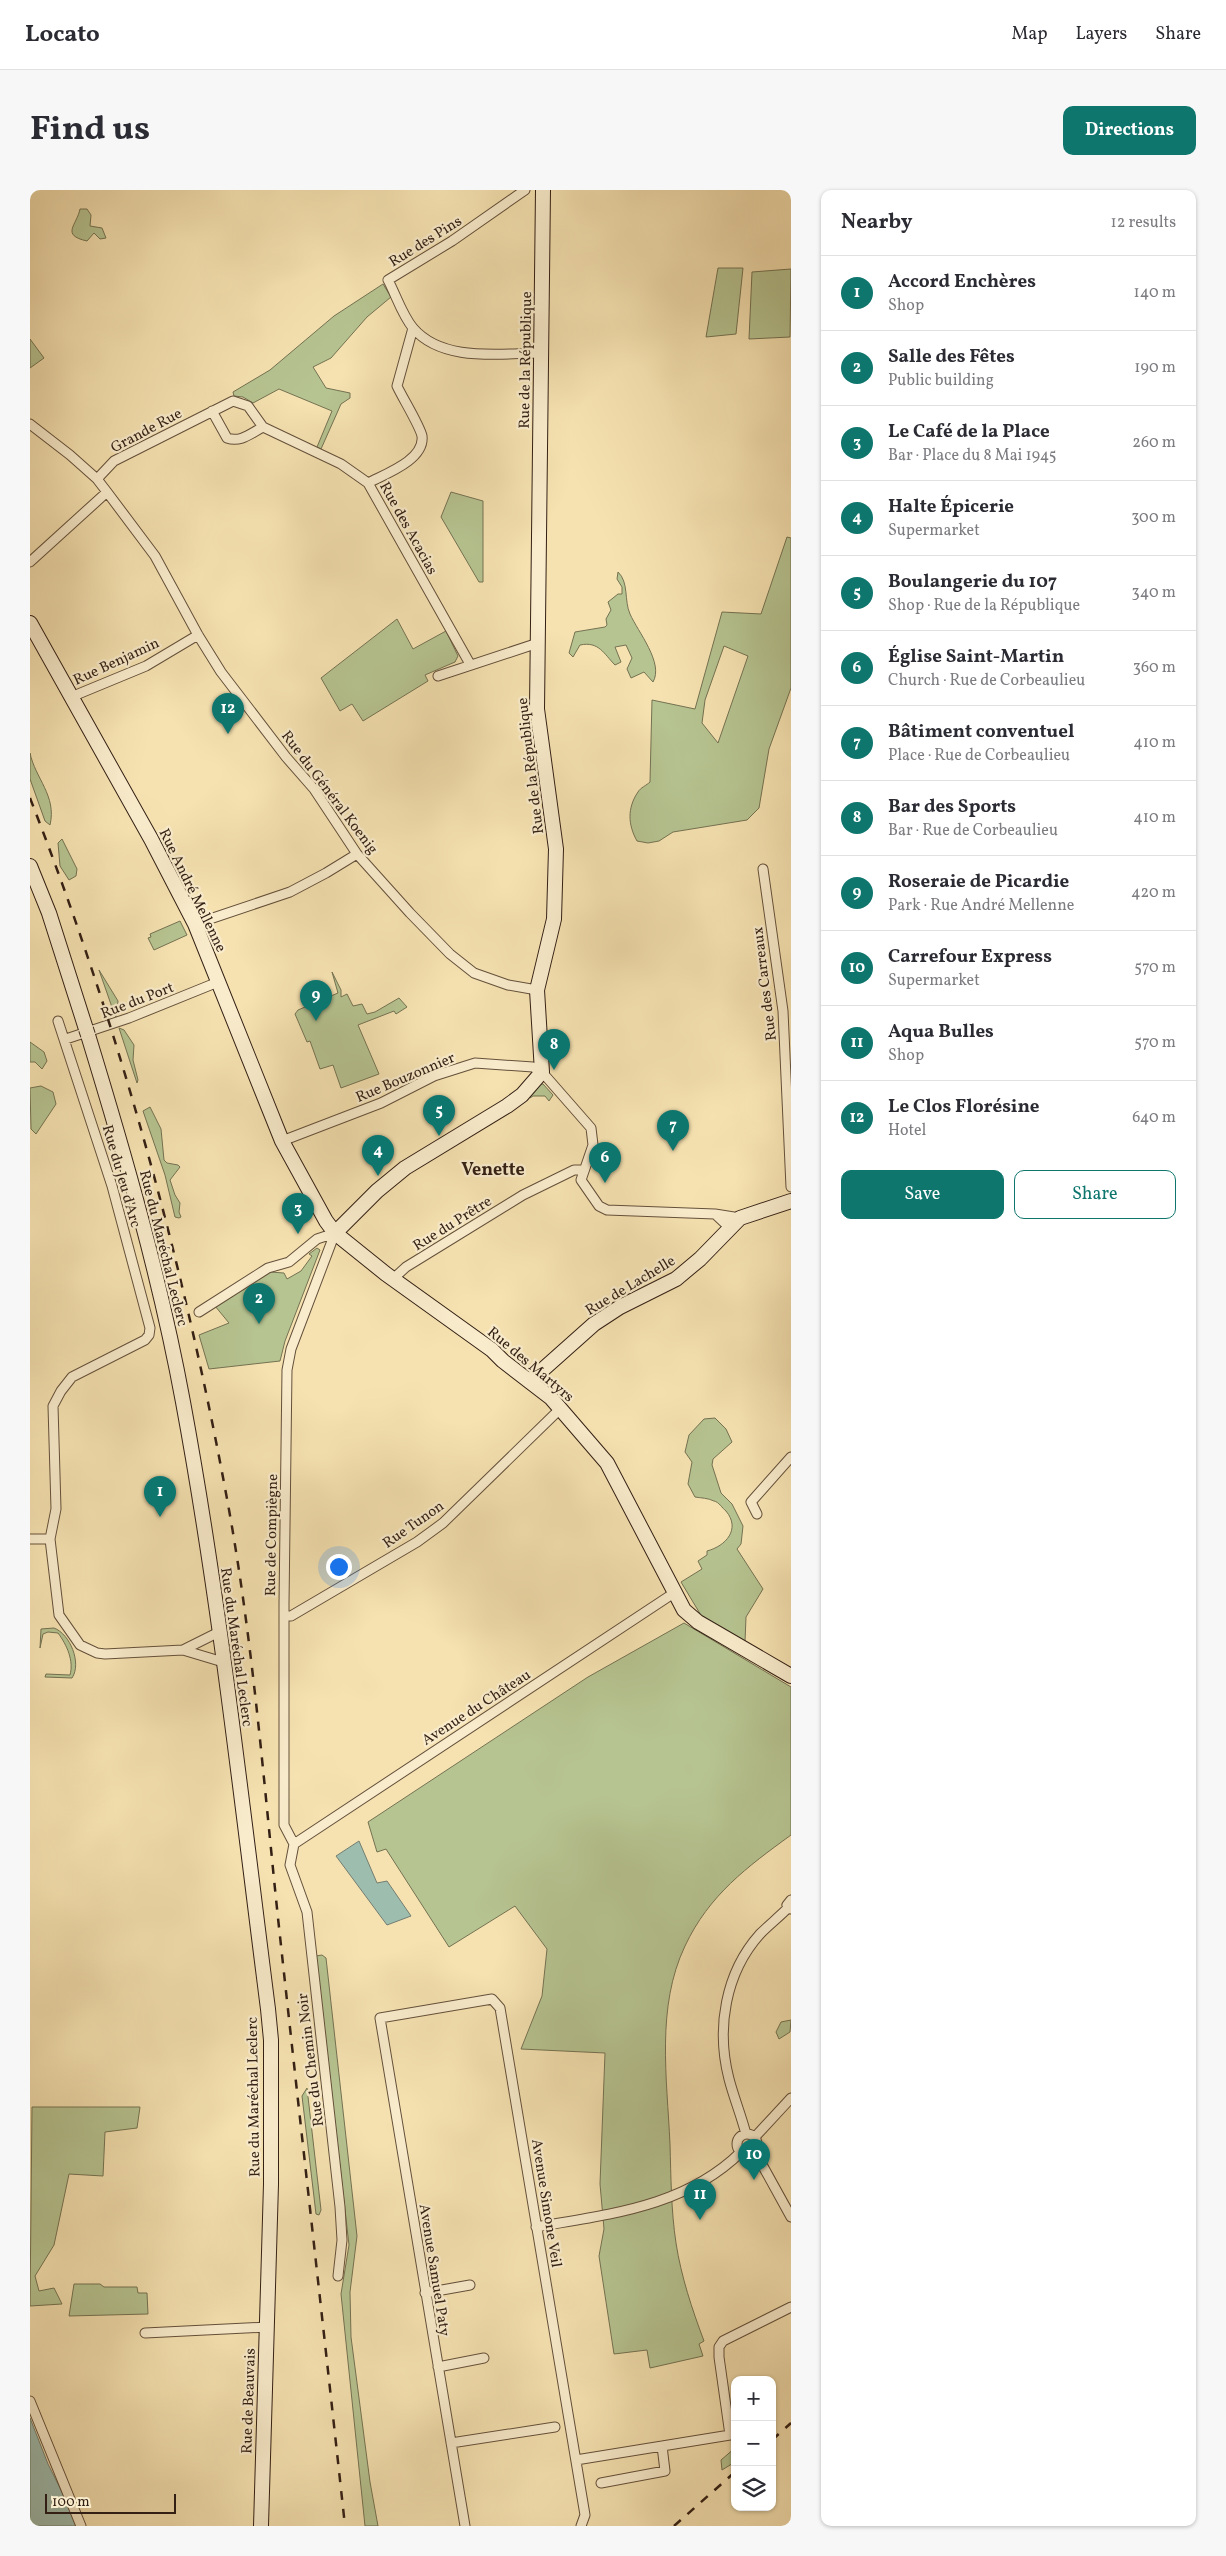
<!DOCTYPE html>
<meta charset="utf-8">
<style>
:root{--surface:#fff;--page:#f7f7f7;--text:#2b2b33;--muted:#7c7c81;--line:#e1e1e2;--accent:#0f766e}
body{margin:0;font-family:Vollkorn,serif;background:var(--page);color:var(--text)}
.controls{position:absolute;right:15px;bottom:15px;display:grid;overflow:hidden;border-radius:10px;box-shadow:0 1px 4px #0004}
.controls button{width:45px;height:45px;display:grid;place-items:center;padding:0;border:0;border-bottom:1px solid var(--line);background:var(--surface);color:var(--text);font:25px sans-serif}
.scale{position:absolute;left:15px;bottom:12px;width:131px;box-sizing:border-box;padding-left:5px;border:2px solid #331f14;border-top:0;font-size:14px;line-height:18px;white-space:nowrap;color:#331f14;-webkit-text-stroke:4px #f9eccc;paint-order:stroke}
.you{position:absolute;left:308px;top:1376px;width:18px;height:18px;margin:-12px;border:4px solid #fff;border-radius:50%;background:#1a73e8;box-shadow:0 0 0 8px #1a73e833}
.badge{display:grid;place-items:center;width:32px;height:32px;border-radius:50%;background:var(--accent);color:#fff;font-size:16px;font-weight:700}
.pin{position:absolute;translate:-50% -41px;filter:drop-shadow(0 1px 2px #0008)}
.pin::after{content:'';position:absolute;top:26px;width:18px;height:15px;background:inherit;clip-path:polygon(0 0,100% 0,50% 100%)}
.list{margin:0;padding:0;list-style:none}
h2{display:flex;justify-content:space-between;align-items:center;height:65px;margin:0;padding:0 20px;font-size:21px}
h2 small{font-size:16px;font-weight:400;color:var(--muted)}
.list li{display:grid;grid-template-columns:32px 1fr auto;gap:15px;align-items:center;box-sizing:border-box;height:75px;padding:0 20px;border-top:1px solid var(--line)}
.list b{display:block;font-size:19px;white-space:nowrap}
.list p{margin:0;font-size:16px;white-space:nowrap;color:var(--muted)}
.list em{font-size:16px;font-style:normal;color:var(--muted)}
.actions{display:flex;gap:10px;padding:15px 20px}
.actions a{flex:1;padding:11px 0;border:1px solid var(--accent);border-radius:10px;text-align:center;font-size:18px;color:var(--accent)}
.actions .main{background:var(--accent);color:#fff}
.icon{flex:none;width:28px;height:28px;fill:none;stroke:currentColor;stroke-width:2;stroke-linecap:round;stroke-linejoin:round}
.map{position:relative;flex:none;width:761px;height:2336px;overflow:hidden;border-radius:10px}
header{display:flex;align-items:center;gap:30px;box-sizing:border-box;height:70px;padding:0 25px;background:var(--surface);border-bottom:1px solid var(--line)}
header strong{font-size:24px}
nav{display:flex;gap:28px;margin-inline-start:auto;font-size:18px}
.intro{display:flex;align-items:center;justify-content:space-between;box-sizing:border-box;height:120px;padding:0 30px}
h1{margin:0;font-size:35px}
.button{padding:12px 22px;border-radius:10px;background:var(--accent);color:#fff;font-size:18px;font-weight:700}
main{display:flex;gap:30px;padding:0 30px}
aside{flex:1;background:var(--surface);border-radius:10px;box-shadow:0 1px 4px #0004}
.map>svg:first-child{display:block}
.green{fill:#b6c491;stroke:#747252;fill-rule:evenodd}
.water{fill:#9dbdaf;stroke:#737e71}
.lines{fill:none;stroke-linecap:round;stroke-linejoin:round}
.street-casing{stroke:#64503b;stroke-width:11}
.secondary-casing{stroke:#331f14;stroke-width:16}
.street{stroke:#f9eccc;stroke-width:9}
.secondary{stroke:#f9eccc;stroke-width:14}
.rail{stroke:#331f14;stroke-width:2.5;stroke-dasharray:9 9;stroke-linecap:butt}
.secondary-bridge-casing{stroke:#331f14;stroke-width:16;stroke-linecap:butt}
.secondary-bridge{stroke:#f9eccc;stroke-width:14}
.labels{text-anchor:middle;stroke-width:4.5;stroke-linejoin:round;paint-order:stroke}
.street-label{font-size:15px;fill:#331f14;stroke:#f9eccc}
.quarter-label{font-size:18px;font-weight:bold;fill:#331f14;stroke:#f9eccc}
</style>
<header>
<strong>Locato</strong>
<nav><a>Map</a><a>Layers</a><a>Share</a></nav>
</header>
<div class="intro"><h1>Find us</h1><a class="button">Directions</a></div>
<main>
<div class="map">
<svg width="761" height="2336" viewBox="0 0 761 2336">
<rect width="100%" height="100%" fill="#f6e2b1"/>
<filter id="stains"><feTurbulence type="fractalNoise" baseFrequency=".004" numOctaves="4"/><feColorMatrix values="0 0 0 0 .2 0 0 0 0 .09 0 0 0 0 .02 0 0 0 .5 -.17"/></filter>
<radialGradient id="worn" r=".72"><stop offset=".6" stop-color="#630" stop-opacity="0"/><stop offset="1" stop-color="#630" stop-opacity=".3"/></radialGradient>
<path class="green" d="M50 19H57L61 25 60 36 72 38 76 48 70 49 64 43 57 51C30 45 47 35 50 19Z
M688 78H713L706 144 676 147Z
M761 79 760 147 719 149 722 82Z
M353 94 361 107 337 127 301 168 283 177 296 198 320 203V208L311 214 291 259 287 257 302 221 249 199 223 213 213 207 204 206 203 202 240 180 304 126Z
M0 149 14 168 0 178Z
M421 302 453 311V392H449L411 327Z
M757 347 761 348V498L739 559 729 618 717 630 643 642 629 651 618 653 607 651C598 635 597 618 608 602 610 598 617 595 620 592L622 510 665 519 692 422 731 424ZM694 456 718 466 688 553 672 533 675 510Z
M588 382C599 392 594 411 600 424 608 442 634 473 623 492L614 482 601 488 597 479 602 468 596 455 585 457 591 472 585 475C574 464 569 451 550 455L543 467 539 463 545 442 575 437 577 435 576 429 581 420 578 412 588 404H592V397L587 389Z
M367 429 383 459 416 441 428 466 425 472 395 485 398 491 333 531 322 514 310 521 291 488Z
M0 563C5 588 27 606 20 635L15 631 0 589Z
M32 649 47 679 46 686 39 690 30 676 28 653Z
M150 731 157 745 124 760 118 748 121 747 120 744Z
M69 780 88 811 86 827 84 823Z
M302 782 311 800V807L317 804 323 816 332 814 337 824 345 822 369 808 377 817 366 824 364 821 328 835 349 884 311 898 303 875 290 879 280 851 277 852 265 824 268 820 308 803Z
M89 838 94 840 104 855 103 870 108 890 107 893Z
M0 852 14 862 17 871 12 879 5 872H0Z
M509 894H513L523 905 519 911 515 906H503L500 908 499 906Z
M11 896 23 902 26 914 6 944 1 939 0 898Z
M120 917 131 939 134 970 137 973 148 975 150 977 140 990 145 1005 150 1013 149 1022 151 1027 149 1028 145 1027 135 985 113 921Z
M287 1058 290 1060 255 1151 250 1171 179 1179 169 1145 199 1133 185 1116 179 1117 240 1082 254 1083 257 1089 271 1081 282 1066 279 1064Z
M685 1228 696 1239 702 1252 683 1269 682 1275 691 1303 702 1314 713 1336 711 1354 707 1359 733 1399 716 1427 715 1452 672 1427 651 1392 672 1379 668 1371 677 1365V1361C696 1356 711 1339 696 1321 692 1318 689 1312 684 1311 678 1308 671 1308 665 1307L658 1294 662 1272 655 1262 659 1245 674 1229Z
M654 1433 761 1497V1645C717 1677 679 1705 655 1756 626 1817 637 1888 640 1954 641 1987 641 2020 646 2053 651 2086 662 2119 674 2151L669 2154 673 2166 620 2178 617 2160 584 2164 569 2066 574 2039 570 1994 575 1863 491 1859 512 1806 517 1759 485 1716 419 1757 356 1659 347 1662 338 1632 558 1487Z
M24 1438C40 1444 52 1473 42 1488L15 1487 16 1484 40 1485C44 1471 37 1455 28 1443L18 1442 13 1444 10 1458 11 1439Z
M292 1765 296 1768 327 2046 320 2102 321 2147 340 2292 348 2336H335L311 2104 319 2055 286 1766Z
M761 1830 760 1842 749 1849 746 1842 751 1832Z
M277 1898 291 2020 289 2025 286 2024 272 1906Z
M2 1917H110L107 1938 75 1942 73 1986 39 1984 24 2055 5 2086 9 2101 24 2098 32 2114 0 2116Z
M44 2094H70L74 2097H107L108 2103H117L118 2124 39 2126Z
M705 2258V2272L692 2280 691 2270Z"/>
<path class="water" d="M329 1651 347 1693 357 1691 381 1726 357 1735 306 1666Z
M0 2228 18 2274 49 2336H0Z"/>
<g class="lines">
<g class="street-casing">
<path id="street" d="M495 0 422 51 358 90C366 105 372 125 383 138 413 173 471 163 512 163
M182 221 197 248C211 253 221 243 233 237
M0 234 40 265 67 289 77 302 125 366 168 445 191 482 256 567 284 599 327 664 380 723 420 764 444 783 478 795 507 800
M233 237 311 274 338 293 440 474
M67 289 84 271 203 211 218 216 233 237
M338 293C355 284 395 270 392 246 390 236 372 207 367 196L383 138
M0 372 77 302
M408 486 508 453
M41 507 116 476 168 445
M733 679 753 821 761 997
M165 734 260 702 296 683 327 664
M28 831 82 996 120 1138 119 1145 115 1150 42 1187 31 1201 23 1216 26 1319 20 1349 29 1425 50 1455 67 1463 75 1464 153 1460 189 1442
M36 849 99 828 188 792
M252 951 351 913 404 886 445 873 503 877 512 882 561 938 563 955 551 990 569 1016 577 1020 685 1024
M701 1039 685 1024 710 1028
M363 1089 376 1077 493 1005 544 980H553
M169 1122 238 1078 259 1072 287 1049 305 1043
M727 1324 721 1312 761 1267
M0 1349H20
M254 1426H261L387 1352 413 1333 531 1218
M153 1460 193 1472
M264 1654 254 1635V1414L257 1180 261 1159 305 1043
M264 1654 644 1403
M264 1654 260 1675 277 1722 310 2017 312 2050 308 2086
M761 1710 757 1715 761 1719
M716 1944C711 1925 704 1908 699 1889 686 1839 695 1783 730 1744 739 1735 749 1727 758 1718
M707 1954a10 10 0 1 1 20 0a10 10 0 1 1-20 0Z
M724 1948 761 1908
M724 1960 761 2027
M506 2037C580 2024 655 2017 711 1962
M395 2103 440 2095
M115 2143 237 2137
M408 2177 454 2168
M0 2211 51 2336
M421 2253 525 2237
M546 2270 700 2245 689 2167V2157L693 2151 761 2117
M571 2293 635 2281 632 2256
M435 2336 350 1828 462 1809 470 1818 555 2325 551 2336"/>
</g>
<g class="secondary-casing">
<path id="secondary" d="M0 433 121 649 165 734 252 951 296 1031 305 1043 356 1084 462 1160 473 1171 521 1208 577 1273 654 1420 668 1432 761 1486
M0 676 19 723 56 839
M58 845C95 966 130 1087 153 1212 190 1412 212 1616 238 1819L241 1850V1994L231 2336
M305 1043 347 1001 375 978 477 916 492 905 512 882 507 800 524 729 526 659 507 519 513 0
M500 1191 564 1134 590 1117 646 1089 670 1069 710 1028 761 1011"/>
</g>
<use href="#street" class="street"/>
<use href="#secondary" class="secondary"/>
<path class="rail" d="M0 608C87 831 151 1063 195 1298 222 1440 233 1585 248 1728 270 1931 293 2133 315 2336
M742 2250 761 2233
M644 2336 705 2282"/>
<g class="secondary-bridge-casing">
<path id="secondary-bridge" d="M56 839 58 845"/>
</g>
<use href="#secondary-bridge" class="secondary-bridge"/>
</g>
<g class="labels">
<g class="street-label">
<text transform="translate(395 51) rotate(-32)" y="5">Rue des Pins</text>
<text transform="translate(495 170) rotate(-89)" y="5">Rue de la République</text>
<text transform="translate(116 240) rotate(-28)" y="5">Grande Rue</text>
<text transform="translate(379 338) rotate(61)" y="5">Rue des Acacias</text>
<text transform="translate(86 471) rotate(-25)" y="5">Rue Benjamin</text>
<text transform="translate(500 576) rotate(-97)" y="5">Rue de la République</text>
<text transform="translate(300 602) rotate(53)" y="5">Rue du Général Koenig</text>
<text transform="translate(163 700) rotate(64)" y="5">Rue André Mellenne</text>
<text transform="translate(734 794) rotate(-97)" y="5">Rue des Carreaux</text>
<text transform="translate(107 810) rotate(-21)" y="5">Rue du Port</text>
<text transform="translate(375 887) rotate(-23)" y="5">Rue Bouzonnier</text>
<text transform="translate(92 986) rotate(74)" y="5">Rue du Jeu d'Arc</text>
<text transform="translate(422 1033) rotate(-32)" y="5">Rue du Prêtre</text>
<text transform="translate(134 1058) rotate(76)" y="5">Rue du Maréchal Leclerc</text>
<text transform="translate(600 1095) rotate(-31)" y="5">Rue de Lachelle</text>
<text transform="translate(501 1174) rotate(40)" y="5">Rue des Martyrs</text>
<text transform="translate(383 1334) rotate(-35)" y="5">Rue Tunon</text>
<text transform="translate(241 1345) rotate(-89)" y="5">Rue de Compiègne</text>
<text transform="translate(207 1457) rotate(82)" y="5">Rue du Maréchal Leclerc</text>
<text transform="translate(446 1517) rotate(-33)" y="5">Avenue du Château</text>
<text transform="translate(280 1870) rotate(-97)" y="5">Rue du Chemin Noir</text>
<text transform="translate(223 1907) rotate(-91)" y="5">Rue du Maréchal Leclerc</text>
<text transform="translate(517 2013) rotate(81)" y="5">Avenue Simone Veil</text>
<text transform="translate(405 2080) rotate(81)" y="5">Avenue Samuel Paty</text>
<text transform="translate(218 2211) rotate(-88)" y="5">Rue de Beauvais</text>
</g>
<g class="quarter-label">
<text x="463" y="985">Venette</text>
</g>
</g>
<rect width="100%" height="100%" filter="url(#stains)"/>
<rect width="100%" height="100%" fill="url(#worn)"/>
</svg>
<div class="controls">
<button>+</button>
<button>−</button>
<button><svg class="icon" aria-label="layers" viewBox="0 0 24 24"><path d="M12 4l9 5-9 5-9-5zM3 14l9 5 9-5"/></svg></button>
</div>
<div class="scale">100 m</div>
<div class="you"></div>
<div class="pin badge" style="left:130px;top:1327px">1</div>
<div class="pin badge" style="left:229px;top:1134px">2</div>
<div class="pin badge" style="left:268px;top:1044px">3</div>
<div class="pin badge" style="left:348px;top:986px">4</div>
<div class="pin badge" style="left:409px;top:946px">5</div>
<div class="pin badge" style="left:575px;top:993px">6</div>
<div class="pin badge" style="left:643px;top:961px">7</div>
<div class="pin badge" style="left:524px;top:880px">8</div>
<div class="pin badge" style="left:286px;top:831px">9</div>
<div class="pin badge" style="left:724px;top:1990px">10</div>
<div class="pin badge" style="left:670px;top:2030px">11</div>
<div class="pin badge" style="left:198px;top:544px">12</div>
</div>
<aside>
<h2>Nearby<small>12 results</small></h2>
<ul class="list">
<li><span class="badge">1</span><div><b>Accord Enchères</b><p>Shop</p></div><em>140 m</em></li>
<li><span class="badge">2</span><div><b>Salle des Fêtes</b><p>Public building</p></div><em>190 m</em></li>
<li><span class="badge">3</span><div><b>Le Café de la Place</b><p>Bar · Place du 8 Mai 1945</p></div><em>260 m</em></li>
<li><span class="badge">4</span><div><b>Halte Épicerie</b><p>Supermarket</p></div><em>300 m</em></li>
<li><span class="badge">5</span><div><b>Boulangerie du 107</b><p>Shop · Rue de la République</p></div><em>340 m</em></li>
<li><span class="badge">6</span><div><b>Église Saint-Martin</b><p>Church · Rue de Corbeaulieu</p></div><em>360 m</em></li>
<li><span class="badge">7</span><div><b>Bâtiment conventuel</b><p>Place · Rue de Corbeaulieu</p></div><em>410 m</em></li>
<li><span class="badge">8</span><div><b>Bar des Sports</b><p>Bar · Rue de Corbeaulieu</p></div><em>410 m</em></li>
<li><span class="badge">9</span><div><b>Roseraie de Picardie</b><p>Park · Rue André Mellenne</p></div><em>420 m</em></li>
<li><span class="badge">10</span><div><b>Carrefour Express</b><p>Supermarket</p></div><em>570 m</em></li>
<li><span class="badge">11</span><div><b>Aqua Bulles</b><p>Shop</p></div><em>570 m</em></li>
<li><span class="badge">12</span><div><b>Le Clos Florésine</b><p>Hotel</p></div><em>640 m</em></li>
</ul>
<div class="actions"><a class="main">Save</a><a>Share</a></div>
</aside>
</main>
